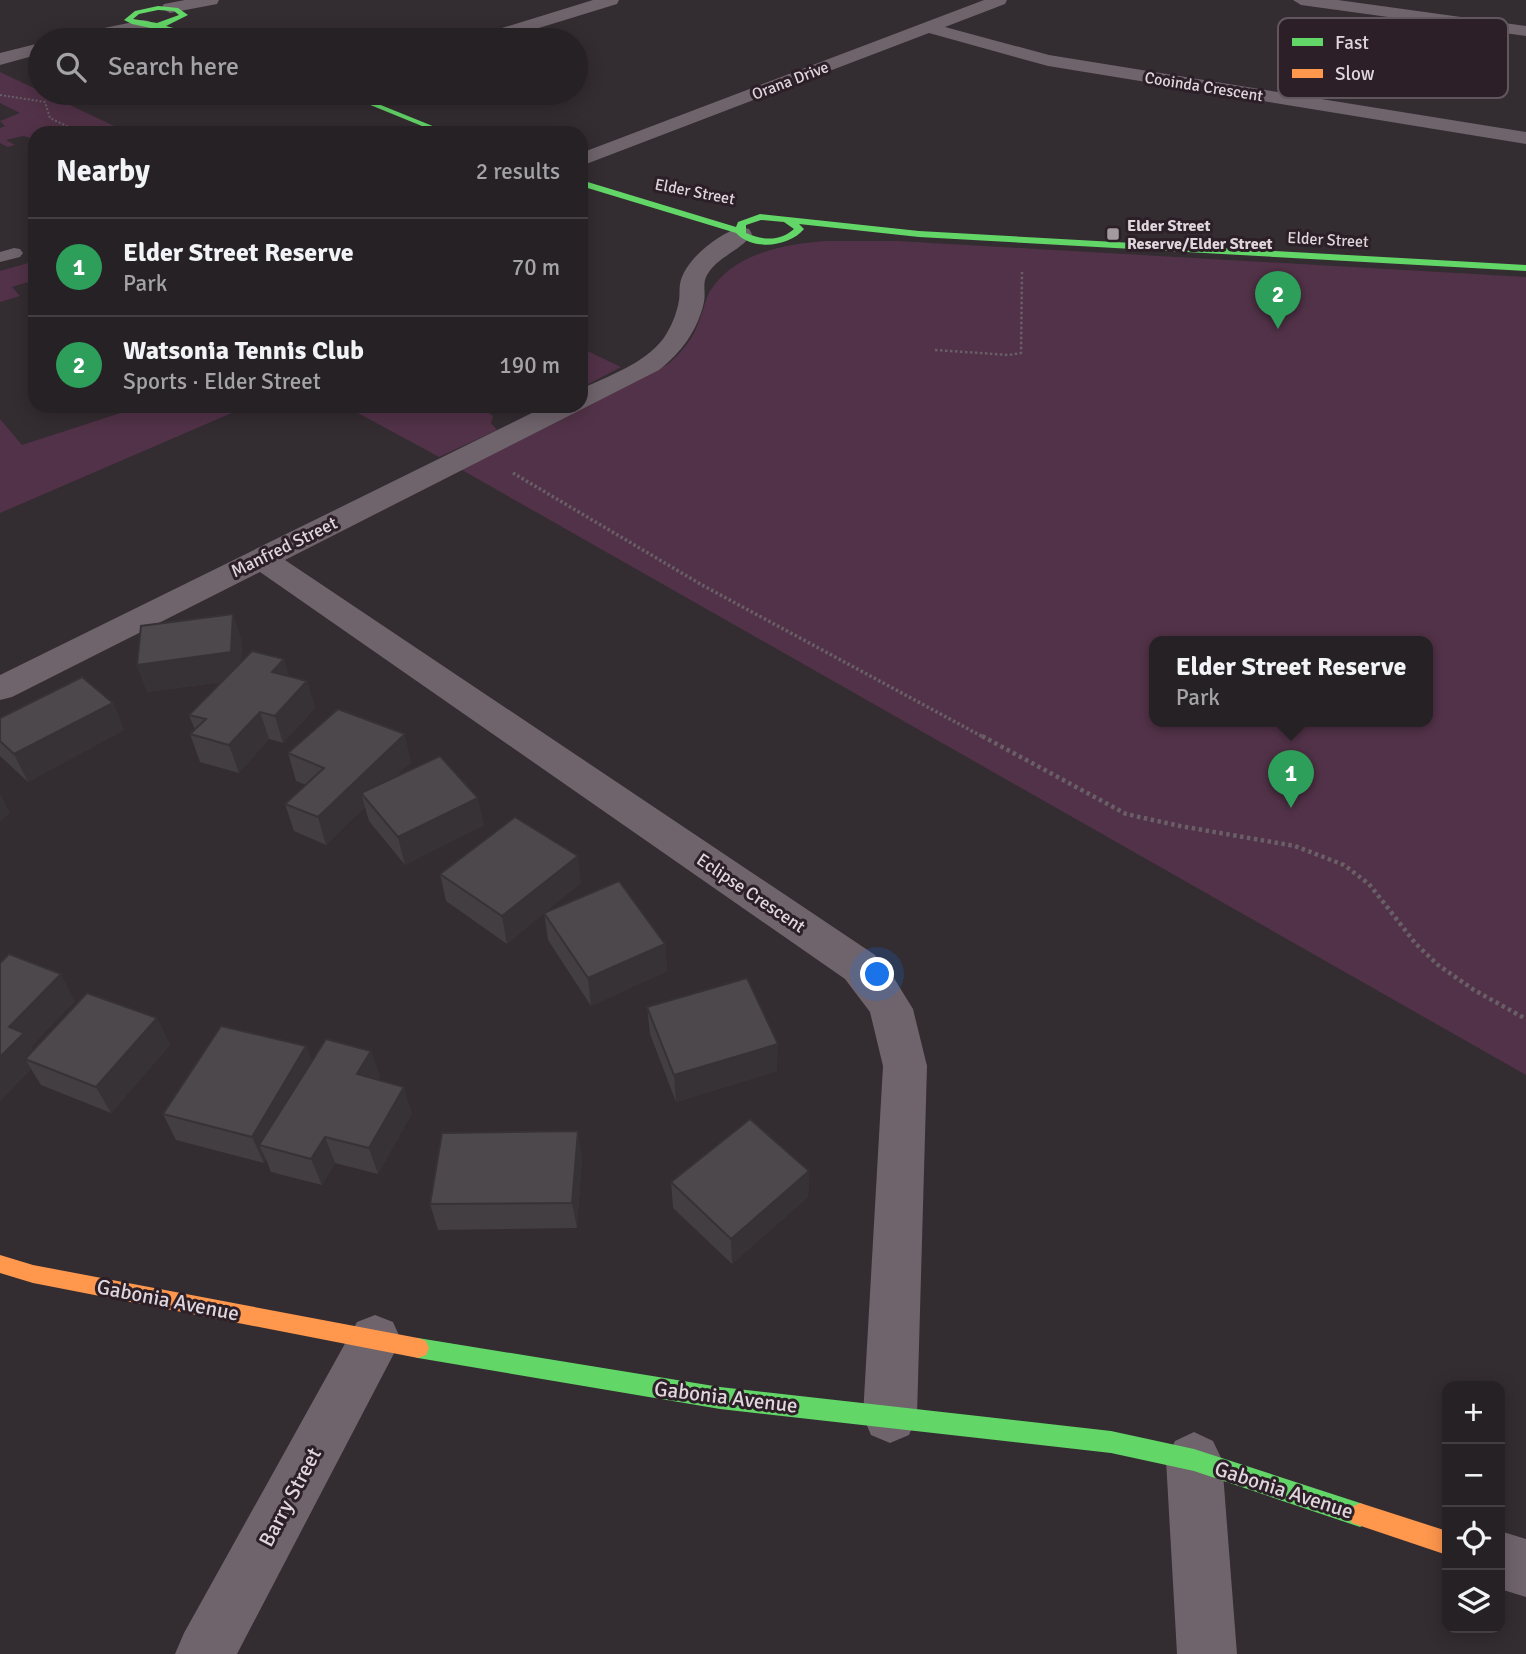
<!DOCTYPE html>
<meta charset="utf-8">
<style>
:root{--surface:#262125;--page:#322e32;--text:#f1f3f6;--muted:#a4a3a7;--line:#423e42;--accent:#a39aa0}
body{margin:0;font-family:Signika,sans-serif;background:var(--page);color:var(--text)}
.controls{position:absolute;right:21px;bottom:21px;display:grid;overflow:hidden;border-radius:14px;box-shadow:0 4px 18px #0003}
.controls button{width:63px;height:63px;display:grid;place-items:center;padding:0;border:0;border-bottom:2px solid var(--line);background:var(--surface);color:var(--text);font:35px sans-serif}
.you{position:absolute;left:878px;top:975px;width:24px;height:24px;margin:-18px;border:5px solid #fff;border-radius:50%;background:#1a73e8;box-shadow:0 0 0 10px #1a73e833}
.badge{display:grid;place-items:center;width:46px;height:46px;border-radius:50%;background:var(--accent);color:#fff;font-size:23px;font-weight:700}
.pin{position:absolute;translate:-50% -58px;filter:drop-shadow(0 2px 4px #0008)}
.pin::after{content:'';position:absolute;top:37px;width:24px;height:21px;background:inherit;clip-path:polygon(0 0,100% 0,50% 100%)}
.popup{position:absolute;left:1149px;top:636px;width:284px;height:91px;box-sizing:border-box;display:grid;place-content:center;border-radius:14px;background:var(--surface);filter:drop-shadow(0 2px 5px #0005);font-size:23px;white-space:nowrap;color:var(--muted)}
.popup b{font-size:26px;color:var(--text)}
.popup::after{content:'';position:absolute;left:50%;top:100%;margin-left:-14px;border:14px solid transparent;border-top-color:var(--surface)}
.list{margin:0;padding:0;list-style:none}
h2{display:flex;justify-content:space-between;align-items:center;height:91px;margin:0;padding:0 28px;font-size:30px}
h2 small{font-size:23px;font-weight:400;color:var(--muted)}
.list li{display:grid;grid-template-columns:46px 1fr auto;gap:21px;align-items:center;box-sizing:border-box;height:98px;padding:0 28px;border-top:2px solid var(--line)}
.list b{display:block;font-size:26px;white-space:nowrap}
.list p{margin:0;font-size:23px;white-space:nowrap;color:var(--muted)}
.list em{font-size:23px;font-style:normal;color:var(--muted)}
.icon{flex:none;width:38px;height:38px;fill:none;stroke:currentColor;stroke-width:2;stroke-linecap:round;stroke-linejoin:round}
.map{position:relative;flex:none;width:1526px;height:1654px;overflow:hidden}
.search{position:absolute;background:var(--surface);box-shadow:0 4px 18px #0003;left:28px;top:28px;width:560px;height:77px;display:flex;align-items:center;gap:18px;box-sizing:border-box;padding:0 24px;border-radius:38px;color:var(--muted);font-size:26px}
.panel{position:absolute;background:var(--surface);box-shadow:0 4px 18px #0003;left:28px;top:126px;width:560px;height:287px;border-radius:21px}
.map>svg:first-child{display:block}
.green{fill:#523248;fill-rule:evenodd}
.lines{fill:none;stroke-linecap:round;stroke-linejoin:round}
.path-far3{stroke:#695f66;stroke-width:2;stroke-dasharray:2 2;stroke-linecap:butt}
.path-far2{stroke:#695f66;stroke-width:2.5;stroke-dasharray:2.5 2.5;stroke-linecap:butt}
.path-far1{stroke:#695f66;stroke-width:3.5;stroke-dasharray:2.5 2.5;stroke-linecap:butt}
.path{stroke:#695f66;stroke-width:4.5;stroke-dasharray:3.5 3.5;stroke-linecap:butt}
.lane{fill:#6f636c;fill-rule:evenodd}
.street{fill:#6f636c;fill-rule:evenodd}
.fast{fill:#63d668;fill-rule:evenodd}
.slow{fill:#ff974d;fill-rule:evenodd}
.wall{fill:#423e41}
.shaded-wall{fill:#363235}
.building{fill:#4d484c;stroke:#363235;stroke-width:2}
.poi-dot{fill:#a39aa0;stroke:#2c1f28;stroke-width:2.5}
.labels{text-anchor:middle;stroke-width:6;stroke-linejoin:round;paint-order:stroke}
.far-street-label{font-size:16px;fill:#dfd6db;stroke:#2c1f28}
.far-poi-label{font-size:16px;font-weight:bold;fill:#dfd6db;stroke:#2c1f28;text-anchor:start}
.street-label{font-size:18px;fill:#dfd6db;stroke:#2c1f28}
.near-street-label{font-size:21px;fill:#dfd6db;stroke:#2c1f28}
.key{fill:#2c1f28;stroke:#62565e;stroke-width:2}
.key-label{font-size:19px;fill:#dfd6db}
</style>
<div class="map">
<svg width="1526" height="1654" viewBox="0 0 1526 1654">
<rect width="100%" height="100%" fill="#332c31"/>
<path class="green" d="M0 72 129 133H35V139L23 136 6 140 15 145 8 147 0 143V128L5 126 0 121 20 113 0 103Z
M825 241H897L1526 277V1075L462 470 668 364C682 352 693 339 699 321 703 312 705 300 710 291 734 253 785 244 825 241ZM1154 642H1428V722H1154Z
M35 261V280L12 287 20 296 0 302V271Z
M581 348 621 367 581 388Z
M142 406H248L0 513V419L22 445Z
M345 406H478L493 416 491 423 497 430 439 457Z"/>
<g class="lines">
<path class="path-far3" d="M0 95 45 102 50 118 81 133"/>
<path class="path-far2" d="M935 350 1009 355 1021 353 1022 272"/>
<path class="path-far1" d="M513 473 702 585 985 738"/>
<path class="path" d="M982 736 1126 814 1180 826 1295 846 1344 865 1369 884 1416 944 1438 965 1474 990 1526 1019"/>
<path class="lane" d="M14 248 20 249 23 253 20 257 0 262V252Z"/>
<path class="street" d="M185 0H219L217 4 170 13 161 8 164 4Z
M593 0H619L617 4 500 40H473L476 36Z
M984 0H1007L1005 4 945 27 1049 55 1526 132V144L1048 66 929 33 581 166V153Z
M1293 0H1338L1526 26V36L1301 5Z
M143 20 149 21 152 25 149 29 95 40H61L70 35Z
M40 43V54L0 65V53Z
M741 227 749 229 752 234C741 251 718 256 707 275 702 284 706 292 704 302 698 330 681 353 659 370L285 560 875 955 892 975 913 1009 927 1066 917 1416 909 1435 890 1443 871 1435 863 1416 883 1066 870 1012 845 979 260 572 12 697 0 700V675L546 406H581V389C608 376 644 364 663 339 671 328 677 313 679 300 680 294 679 289 680 284 684 260 719 233 741 227Z
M375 1315 393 1322 401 1340 237 1654H175L184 1633 357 1322Z
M1194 1432 1213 1441 1222 1460 1237 1654H1177L1166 1460 1175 1441Z
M1500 1531 1526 1539V1597L1500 1589Z"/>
<path class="fast" d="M158 6 178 8 188 15 166 26 217 40H205L132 24 124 20 135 11ZM158 10 174 11 179 15 157 23 133 19 139 14Z
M341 93H351L450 133H439Z
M581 180 736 227 738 222 760 214 919 231 1526 265V271L919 237 799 224 804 229C789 247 753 251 736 233L581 186ZM761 220 784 222 794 229C780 242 762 240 746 233V225Z
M418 1338 720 1387 1111 1431 1194 1449 1360 1503 1368 1507 1372 1515 1368 1523 1360 1527 1194 1471 1111 1453 720 1409 418 1358 410 1355 407 1348 410 1341Z"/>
<path class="slow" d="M0 1255 33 1265 418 1338 426 1341 429 1348 426 1355 418 1358 33 1283 0 1273Z
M1360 1503 1447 1531V1555L1352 1523 1348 1515 1352 1507Z"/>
</g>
<path class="wall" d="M233 614 242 642 241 662 307 681 315 708 283 743 269 739 239 773 200 762 190 734 195 730 189 715 221 682 147 692 137 665Z
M113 703 124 730 28 782 0 756V718Z
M288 753 411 762 396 776 484 825 405 865 369 821 365 807 326 845 294 831 285 804 306 785 296 781Z
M440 874 581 883 545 912 665 944 667 971 591 1006 548 940 544 913 507 944 446 901Z
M0 963 75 1001 31 1047 33 1050 157 1018 170 1045 111 1113 41 1085 31 1069 0 1101Z
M647 1007 777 1071 676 1102 650 1034Z
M306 1046 312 1062 371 1051 380 1077 378 1080 412 1113 378 1174 335 1163 322 1185 271 1172 266 1159 264 1163 176 1140 163 1114Z
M582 1157 577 1228 438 1230 430 1204Z
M809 1171 808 1197 732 1264 673 1208 671 1182Z"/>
<path class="shaded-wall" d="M233 614 242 642 240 679 147 692 137 665Z
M284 659 292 686 272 672Z
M307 681 315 708 283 743 275 716Z
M113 703 124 730 28 782 14 754Z
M260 712 269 739 239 773 229 745Z
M405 734 411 762 369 803 361 793 365 807 326 845 318 817Z
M0 793 10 813 0 822Z
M478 798 484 825 405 865 398 837Z
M578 856 581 883 507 944 502 916Z
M665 944 667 971 591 1006 588 978Z
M61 974 75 1001 31 1047 39 1060 25 1059 31 1069 0 1101V1057L9 1027Z
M157 1018 170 1045 111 1113 96 1087Z
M778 1044 777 1071 676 1102 674 1075Z
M306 1046 316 1073 259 1145 266 1159 264 1163 252 1137Z
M371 1051 380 1077 366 1101 357 1074Z
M404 1087 412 1113 378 1174 369 1148Z
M578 1131 582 1157 577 1228 572 1203Z
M325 1137 335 1163 322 1185 311 1159Z
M809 1171 808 1197 732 1264 731 1239Z"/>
<path class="building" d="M233 614 231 652 137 665 141 626Z
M252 651 284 659 272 672 307 681 275 716 260 712 229 745 190 734 206 719 189 715Z
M82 677 113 703 14 754 0 741V718Z
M338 709 405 734 318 817 285 804 324 768 288 753Z
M440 756 478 798 398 837 361 793Z
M515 817 578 856 502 916 440 874Z
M619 881 665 944 588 978 544 913Z
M9 954 61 974 9 1027 24 1033 0 1057V963Z
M747 978 778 1044 674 1075 647 1007Z
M87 993 157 1018 96 1087 25 1059Z
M221 1026 306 1046 252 1137 163 1114Z
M326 1039 371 1051 357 1074 404 1087 369 1148 325 1137 311 1159 259 1145Z
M750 1119 809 1171 731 1239 671 1182Z
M578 1131 572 1203 430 1204 442 1133Z"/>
<rect class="poi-dot" x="1106" y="227" width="14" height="14" rx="3.5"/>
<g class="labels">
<g class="far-street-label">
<text transform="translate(790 80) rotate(-21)" y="6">Orana Drive</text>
<text transform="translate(1204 86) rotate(9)" y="6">Cooinda Crescent</text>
<text transform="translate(695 191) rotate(11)" y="6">Elder Street</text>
<text transform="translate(1328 239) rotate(3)" y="6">Elder Street</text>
</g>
<g class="far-poi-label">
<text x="1127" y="231">Elder Street<tspan x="1127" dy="18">Reserve/Elder Street</tspan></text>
</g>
<g class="street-label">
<text transform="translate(284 547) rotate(-26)" y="6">Manfred Street</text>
<text transform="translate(751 893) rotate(34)" y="6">Eclipse Crescent</text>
</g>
<g class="near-street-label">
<text transform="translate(168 1300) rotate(11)" y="7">Gabonia Avenue</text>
<text transform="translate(726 1397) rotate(7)" y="7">Gabonia Avenue</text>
<text transform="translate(1284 1490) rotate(18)" y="7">Gabonia Avenue</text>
<text transform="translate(290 1497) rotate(-62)" y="7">Barry Street</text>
</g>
</g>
<rect x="1278" y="18" width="230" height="80" rx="10" class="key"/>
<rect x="1292" y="38" width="31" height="8" fill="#63d668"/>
<rect x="1292" y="69" width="31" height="9" fill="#ff974d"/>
<g class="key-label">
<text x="1335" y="49">Fast</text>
<text x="1335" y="80">Slow</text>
</g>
</svg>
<div class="controls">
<button>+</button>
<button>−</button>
<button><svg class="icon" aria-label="locate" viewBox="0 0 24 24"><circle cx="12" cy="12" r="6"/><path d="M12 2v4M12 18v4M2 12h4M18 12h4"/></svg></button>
<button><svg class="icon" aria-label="layers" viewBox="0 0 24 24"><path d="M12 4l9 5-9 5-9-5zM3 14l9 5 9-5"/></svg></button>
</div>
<div class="you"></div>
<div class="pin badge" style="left:1291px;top:808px;background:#2e9e5b">1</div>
<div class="popup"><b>Elder Street Reserve</b>Park</div>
<div class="pin badge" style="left:1278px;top:329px;background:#2e9e5b">2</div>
<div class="search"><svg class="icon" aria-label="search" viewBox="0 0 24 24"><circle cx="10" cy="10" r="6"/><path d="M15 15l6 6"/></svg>Search here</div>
<section class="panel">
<h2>Nearby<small>2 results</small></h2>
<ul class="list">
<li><span class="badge" style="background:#2e9e5b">1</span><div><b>Elder Street Reserve</b><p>Park</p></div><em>70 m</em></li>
<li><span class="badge" style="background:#2e9e5b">2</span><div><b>Watsonia Tennis Club</b><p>Sports · Elder Street</p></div><em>190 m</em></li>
</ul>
</section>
</div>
